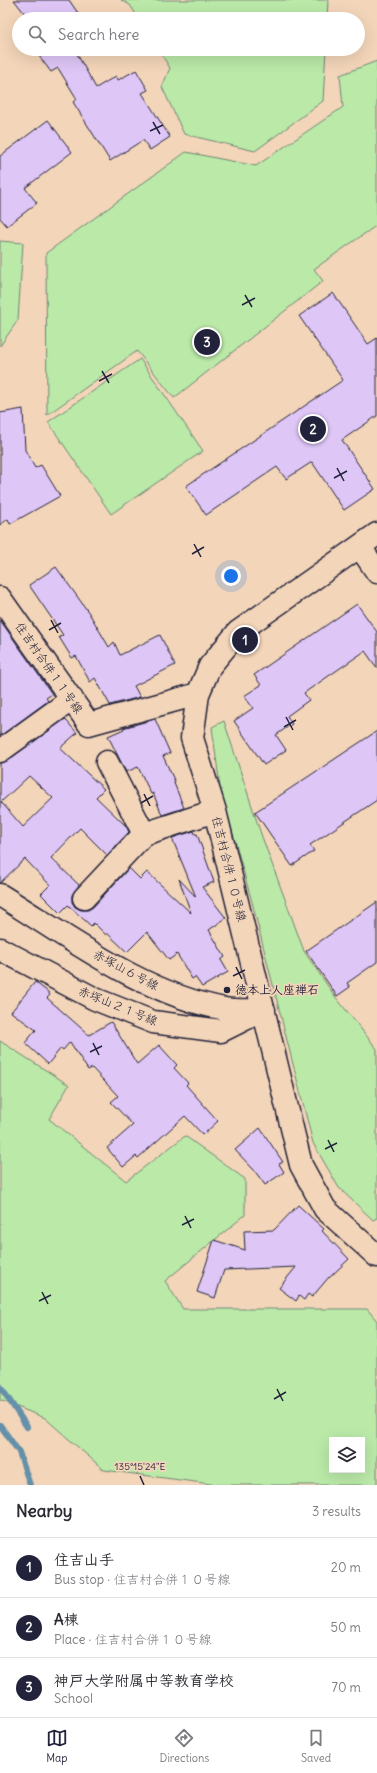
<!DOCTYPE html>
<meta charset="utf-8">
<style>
:root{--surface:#fff;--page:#f2f2f3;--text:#2b2b33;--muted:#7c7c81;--line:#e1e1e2;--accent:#22223b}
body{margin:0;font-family:Delius,"Klee One",sans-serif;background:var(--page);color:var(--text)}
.controls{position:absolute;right:12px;bottom:12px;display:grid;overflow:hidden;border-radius:0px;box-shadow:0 4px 16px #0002}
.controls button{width:36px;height:36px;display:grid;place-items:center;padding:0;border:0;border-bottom:1px solid var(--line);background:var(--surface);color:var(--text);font:20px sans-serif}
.you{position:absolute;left:231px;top:576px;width:14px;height:14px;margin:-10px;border:3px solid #fff;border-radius:50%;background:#1a73e8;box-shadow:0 0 0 6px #1a73e833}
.badge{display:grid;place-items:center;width:26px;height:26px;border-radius:50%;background:var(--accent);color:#fff;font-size:13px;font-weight:700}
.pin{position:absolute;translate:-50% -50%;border:2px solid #fff;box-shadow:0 1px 4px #0006}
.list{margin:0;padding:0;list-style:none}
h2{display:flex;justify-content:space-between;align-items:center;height:52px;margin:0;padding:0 16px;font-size:17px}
h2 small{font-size:13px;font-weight:400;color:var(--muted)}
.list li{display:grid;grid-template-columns:26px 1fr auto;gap:12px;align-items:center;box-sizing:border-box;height:60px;padding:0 16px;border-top:1px solid var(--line)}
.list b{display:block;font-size:15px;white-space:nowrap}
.list p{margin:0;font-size:13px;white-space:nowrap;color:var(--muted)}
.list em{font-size:13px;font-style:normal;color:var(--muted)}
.icon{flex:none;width:22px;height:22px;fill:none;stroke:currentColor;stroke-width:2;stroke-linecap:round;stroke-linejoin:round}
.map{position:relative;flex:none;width:377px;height:1485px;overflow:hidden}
.search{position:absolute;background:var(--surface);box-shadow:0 4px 16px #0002;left:12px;right:12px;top:12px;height:44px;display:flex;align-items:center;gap:10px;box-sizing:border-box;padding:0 14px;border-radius:22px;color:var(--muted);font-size:15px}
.sheet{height:232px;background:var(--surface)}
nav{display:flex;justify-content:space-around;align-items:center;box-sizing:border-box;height:56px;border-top:1px solid var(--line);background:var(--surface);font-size:11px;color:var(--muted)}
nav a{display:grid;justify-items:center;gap:2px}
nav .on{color:var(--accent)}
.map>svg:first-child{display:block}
.green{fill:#bae9a8;stroke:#6e8672;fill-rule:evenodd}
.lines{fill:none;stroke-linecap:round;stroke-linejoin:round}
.stream{stroke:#6590aa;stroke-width:6}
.building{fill:#dec6f6;stroke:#22223b;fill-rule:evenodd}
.minor-casing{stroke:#22223b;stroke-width:25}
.minor{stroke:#f3d5b9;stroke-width:22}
.ticks{fill:none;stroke:#22223b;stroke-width:1.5}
.poi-dot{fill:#22223b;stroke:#f3d5b9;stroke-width:1.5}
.labels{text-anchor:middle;stroke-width:3.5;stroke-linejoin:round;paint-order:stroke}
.street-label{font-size:12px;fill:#22223b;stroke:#f3d5b9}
.poi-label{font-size:12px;font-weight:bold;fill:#22223b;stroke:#f3d5b9;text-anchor:start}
.ticks-label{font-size:10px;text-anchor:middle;fill:#22223b;stroke:#f3d5b9;stroke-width:3.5;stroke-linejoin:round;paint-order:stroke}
</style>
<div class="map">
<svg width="377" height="1485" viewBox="0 0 377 1485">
<rect width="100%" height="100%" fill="#f3d5b9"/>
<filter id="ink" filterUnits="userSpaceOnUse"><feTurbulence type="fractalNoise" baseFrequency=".025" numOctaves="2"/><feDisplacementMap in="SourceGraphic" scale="8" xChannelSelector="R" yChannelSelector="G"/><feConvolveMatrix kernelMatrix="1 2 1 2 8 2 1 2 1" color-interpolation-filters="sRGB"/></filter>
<g filter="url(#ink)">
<path class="green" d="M121 0H328L327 19H139L130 5Z
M158 49H326L323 101 255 151 184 134 162 87 170 68Z
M377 61V225L314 269 323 281 174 398 137 351 47 415 46 253 186 152 256 166 343 107 340 75Z
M0 241 23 243 18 320 0 346Z
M140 359 203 451 111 514 48 422Z
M224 721 261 834 304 951 334 995 377 1049V1218L373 1220 339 1188 313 1143 252 902 220 787 212 727Z
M0 1041 69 1085 49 1119 126 1181 185 1136 245 1179V1215L165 1281 183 1309H367L377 1321V1485H218L104 1470 45 1418 0 1400ZM332 1440H362V1470H332Z"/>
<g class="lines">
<path class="stream" d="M0 1386 27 1427
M0 1425 19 1452 30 1485"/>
</g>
<path class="building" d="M14 0H69L82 19H29Z
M40 49H83L77 54 96 88 116 76 118 80 136 70 148 90 142 93 170 137 150 150 143 140 110 161 73 102 77 99 58 68 51 72 36 52Z
M48 120 72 152 25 188 37 203 7 226 0 218V156Z
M333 293 368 344 377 338V416L342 440 375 489 344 510 312 462 286 479 277 467 206 515 186 486 343 380 299 316Z
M23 409 25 450 35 468 41 465 60 496 10 524 8 519 0 525V413Z
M56 567 89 613 109 647 114 642 120 655 160 635 175 665 134 686 140 697 110 705 95 678 90 682 76 656 72 658 59 637 63 635 29 585Z
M357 604 377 632V668L365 651 304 693 309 700 287 716 292 724 276 735 286 750 264 765 234 721 253 708 244 696 261 685 254 675Z
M0 620 52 694 46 698 48 701 0 736Z
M65 719 77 733 60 748 104 789 96 797 126 826 129 832 107 855 80 828 51 858 79 885 72 895V902L75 907 81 910H88L93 907 129 868 140 879 147 872 191 913 179 879 196 897 172 838 194 831 195 834H197L214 882 202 887 226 918 209 930 225 957 221 960 228 972 202 987 195 977 192 979 177 954 169 960 147 932 127 952 107 933 106 935 94 923 91 926 68 905 60 913 41 894 50 885 25 859 0 883V763L7 761ZM29 776 53 798 23 827 1 802Z
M155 719 170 753 163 756 175 782 174 783 184 808 162 815 153 793 151 794 138 767 126 772 108 736 124 729 123 728Z
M377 731V800L310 845 314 851 292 866 255 812Z
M377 902V962L347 983 350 987 337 996 306 951Z
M35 982 48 992 50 995 47 998 89 1035 111 1022 137 1064 159 1045 177 1065 174 1068 188 1083 186 1085 218 1121 203 1135 185 1116 138 1158 136 1156 123 1167 107 1148 133 1125 111 1102 118 1096 92 1068 88 1070 70 1042 63 1050 61 1048 48 1064 25 1043 36 1030 11 1012Z
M260 1128 283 1162 279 1164 284 1172 265 1185 254 1170 235 1150Z
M298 1205 324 1229 322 1231 349 1259 329 1278V1277L312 1297 308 1294 304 1300 299 1296 296 1301 279 1288 296 1267 224 1270 215 1298 197 1292 214 1240 245 1250 244 1231 274 1230Z"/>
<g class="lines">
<g class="minor-casing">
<path id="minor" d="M377 534 238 632 210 666 198 694 192 738 215 811 301 1165 325 1209 377 1256
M360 547 377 572
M0 598 89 724 198 694
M0 751 72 699
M107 762 144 834 215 811
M0 895C68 937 145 995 225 1009 237 1011 251 1010 264 1010
M84 898 144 834
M0 949 95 999 153 1022 221 1031 261 1011"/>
</g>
<use href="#minor" class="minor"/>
</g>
</g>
<path class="ticks" d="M153 122 160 134M150 131 163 125M245 295 252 307M242 305 255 298M102 371 109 383M99 381 112 374M337 468 344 481M334 478 347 471M194 544 201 557M192 554 204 547M51 620 58 633M49 630 61 623M286 717 293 730M284 727 296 720M144 794 150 806M141 803 153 796M236 967 242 979M233 976 245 970M93 1043 99 1055M90 1052 102 1046M328 1140 334 1152M325 1149 337 1143M185 1216 191 1228M182 1225 194 1219M42 1292 48 1304M39 1301 51 1295M277 1389 283 1401M274 1399 286 1392M140 1476 144 1485"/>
<circle class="poi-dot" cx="227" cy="990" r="4"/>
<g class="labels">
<g class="street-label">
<text transform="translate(49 668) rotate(55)" y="4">住吉村合併１１号線</text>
<text transform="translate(229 869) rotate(76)" y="4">住吉村合併１０号線</text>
<text transform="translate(126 970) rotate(28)" y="4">赤塚山６号線</text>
<text transform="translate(118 1006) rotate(22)" y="4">赤塚山２１号線</text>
</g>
<g class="poi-label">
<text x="235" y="994">徳本上人座禅石</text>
</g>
</g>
<g class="ticks-label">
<text x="140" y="1470">135°15'24"E</text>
</g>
</svg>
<div class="controls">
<button><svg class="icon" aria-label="layers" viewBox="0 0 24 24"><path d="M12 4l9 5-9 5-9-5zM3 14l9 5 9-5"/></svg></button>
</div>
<div class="you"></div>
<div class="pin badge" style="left:245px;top:640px">1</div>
<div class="pin badge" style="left:313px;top:429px">2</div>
<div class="pin badge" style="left:207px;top:342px">3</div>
<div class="search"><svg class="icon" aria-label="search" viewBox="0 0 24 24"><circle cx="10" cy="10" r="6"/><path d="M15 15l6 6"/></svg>Search here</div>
</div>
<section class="sheet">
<h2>Nearby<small>3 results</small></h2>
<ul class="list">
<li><span class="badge">1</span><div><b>住吉山手</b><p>Bus stop · 住吉村合併１０号線</p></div><em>20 m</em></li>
<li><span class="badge">2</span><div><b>A棟</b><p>Place · 住吉村合併１０号線</p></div><em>50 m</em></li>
<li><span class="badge">3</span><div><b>神戸大学附属中等教育学校</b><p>School</p></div><em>70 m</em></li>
</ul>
</section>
<nav>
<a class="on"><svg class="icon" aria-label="map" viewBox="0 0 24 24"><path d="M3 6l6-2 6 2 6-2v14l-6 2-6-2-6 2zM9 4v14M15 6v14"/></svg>Map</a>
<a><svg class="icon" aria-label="directions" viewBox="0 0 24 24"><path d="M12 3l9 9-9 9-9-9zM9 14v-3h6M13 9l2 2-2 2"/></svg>Directions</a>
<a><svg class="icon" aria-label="saved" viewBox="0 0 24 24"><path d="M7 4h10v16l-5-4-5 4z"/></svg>Saved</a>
</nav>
